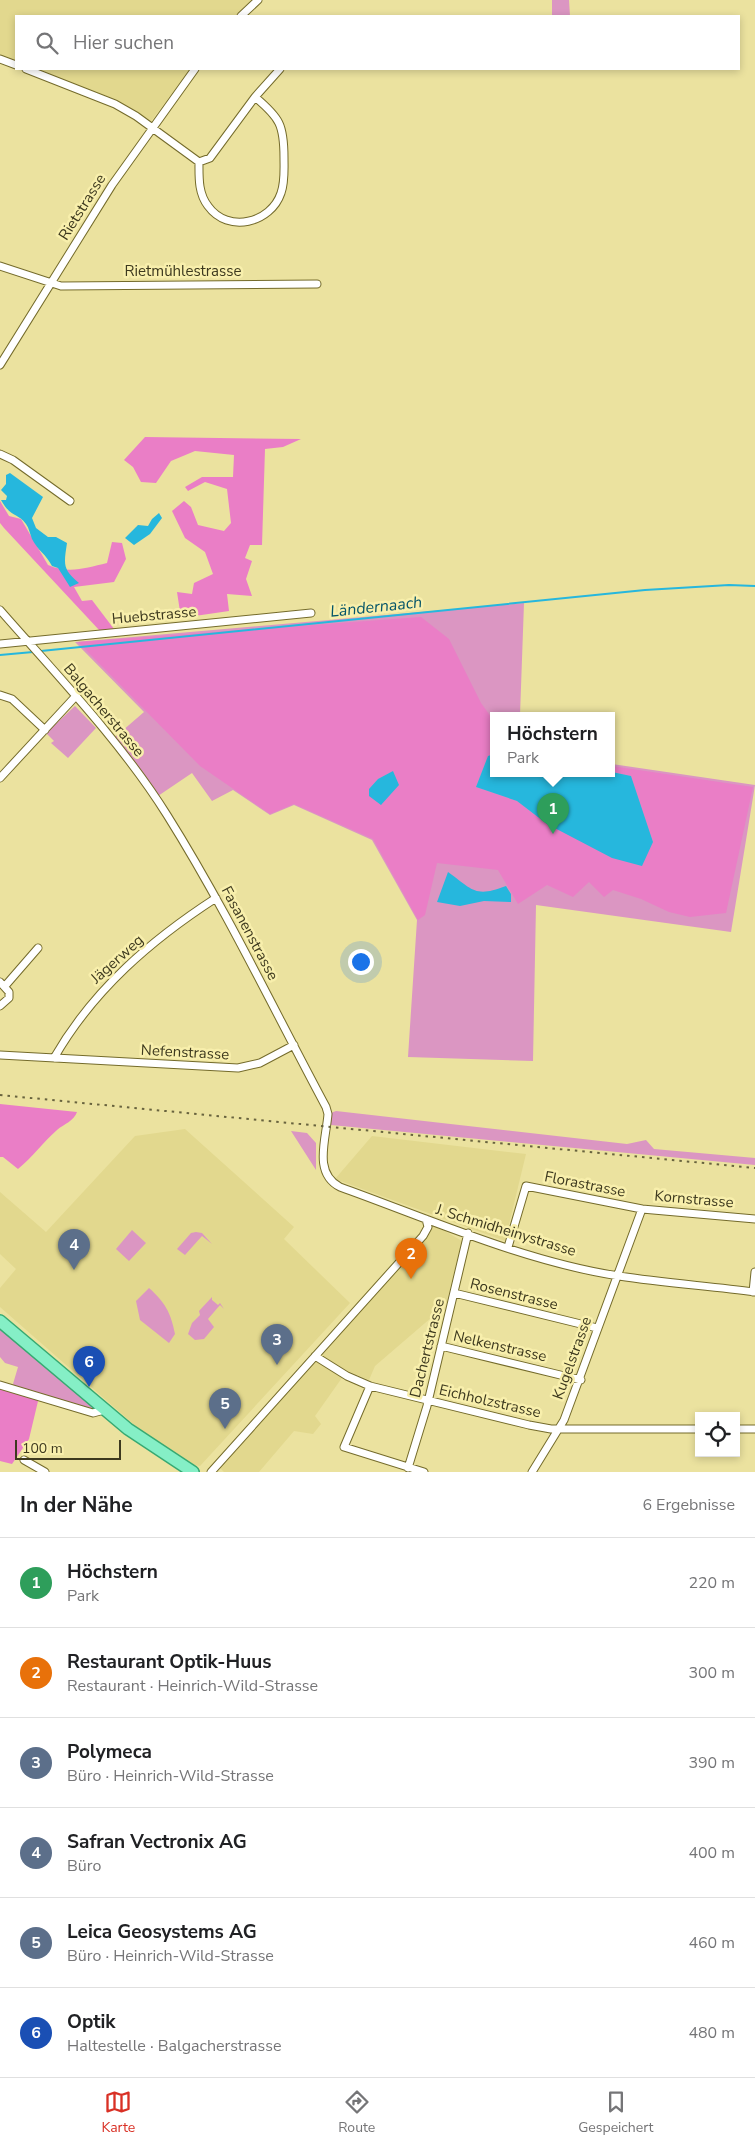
<!DOCTYPE html>
<html lang="de">
<meta charset="utf-8">
<style>
:root{--surface:#fff;--page:#f2f2f2;--text:#202124;--muted:#757577;--line:#e0e0e0;--accent:#d93025}
body{margin:0;font-family:"Nunito Sans",sans-serif;background:var(--page);color:var(--text)}
.controls{position:absolute;right:15px;bottom:15px;display:grid;overflow:hidden;border-radius:0px;box-shadow:0 2px 8px #0003}
.controls button{width:45px;height:45px;display:grid;place-items:center;padding:0;border:0;border-bottom:1px solid var(--line);background:var(--surface);color:var(--text);font:25px sans-serif}
.scale{position:absolute;left:15px;bottom:12px;width:106px;box-sizing:border-box;padding-left:5px;border:2px solid #3d391e;border-top:0;font-size:14px;line-height:18px;white-space:nowrap;color:#3d391e;-webkit-text-stroke:4px #f8efac;paint-order:stroke}
.you{position:absolute;left:360px;top:961px;width:18px;height:18px;margin:-12px;border:4px solid #fff;border-radius:50%;background:#1a73e8;box-shadow:0 0 0 8px #1a73e833}
.badge{display:grid;place-items:center;width:32px;height:32px;border-radius:50%;background:var(--accent);color:#fff;font-size:16px;font-weight:700}
.pin{position:absolute;translate:-50% -41px;filter:drop-shadow(0 1px 2px #0008)}
.pin::after{content:'';position:absolute;top:26px;width:18px;height:15px;background:inherit;clip-path:polygon(0 0,100% 0,50% 100%)}
.popup{position:absolute;left:490px;top:712px;width:125px;height:65px;box-sizing:border-box;display:grid;place-content:center;border-radius:0px;background:var(--surface);filter:drop-shadow(0 1px 4px #0005);font-size:16px;white-space:nowrap;color:var(--muted)}
.popup b{font-size:19px;color:var(--text)}
.popup::after{content:'';position:absolute;left:50%;top:100%;margin-left:-10px;border:10px solid transparent;border-top-color:var(--surface)}
.list{margin:0;padding:0;list-style:none}
h2{display:flex;justify-content:space-between;align-items:center;height:65px;margin:0;padding:0 20px;font-size:21px}
h2 small{font-size:16px;font-weight:400;color:var(--muted)}
.list li{display:grid;grid-template-columns:32px 1fr auto;gap:15px;align-items:center;box-sizing:border-box;height:90px;padding:0 20px;border-top:1px solid var(--line)}
.list b{display:block;font-size:19px;white-space:nowrap}
.list p{margin:0;font-size:16px;white-space:nowrap;color:var(--muted)}
.list em{font-size:16px;font-style:normal;color:var(--muted)}
.icon{flex:none;width:28px;height:28px;fill:none;stroke:currentColor;stroke-width:2;stroke-linecap:round;stroke-linejoin:round}
.map{position:relative;flex:none;width:755px;height:1472px;overflow:hidden}
.search{position:absolute;background:var(--surface);box-shadow:0 2px 8px #0003;left:15px;right:15px;top:15px;height:55px;display:flex;align-items:center;gap:12px;box-sizing:border-box;padding:0 18px;border-radius:0px;color:var(--muted);font-size:19px}
.sheet{height:605px;background:var(--surface)}
nav{display:flex;justify-content:space-around;align-items:center;box-sizing:border-box;height:70px;border-top:1px solid var(--line);background:var(--surface);font-size:14px;color:var(--muted)}
nav a{display:grid;justify-items:center;gap:2px}
nav .on{color:var(--accent)}
.map>svg:first-child{display:block}
.built{fill:#e2d88e}
.green{fill:#db96c2}
.forest{fill:#ea7ec6;fill-rule:evenodd}
.water{fill:#26b7dd}
.lines{fill:none;stroke-linecap:round;stroke-linejoin:round}
.stream{stroke:#26b7dd;stroke-width:2}
.minor-casing{stroke:#746b2b;stroke-width:9}
.primary-casing{stroke:#37a972;stroke-width:14}
.minor{stroke:#fff;stroke-width:7}
.primary{stroke:#85efc6;stroke-width:11}
.rail{stroke:#68633e;stroke-width:2;stroke-dasharray:2.5 5;stroke-linecap:butt}
.labels{text-anchor:middle;stroke-width:5;stroke-linejoin:round;paint-order:stroke}
.street-label{font-size:15px;fill:#3d391e;stroke:#f8efac}
.water-label{font-size:16px;font-style:italic;fill:#045468;stroke:#f8efac}
</style>
<div class="map">
<svg width="755" height="1472" viewBox="0 0 755 1472">
<rect width="100%" height="100%" fill="#ebe29f"/>
<path class="built" d="M0 0H252L236 16H16V62L0 55Z
M34 69H190L149 124Z
M185 1129 294 1227 284 1239 350 1303 200 1466 194 1465 139 1429 0 1307V1288L16 1269 0 1254V1192L46 1232 135 1136Z
M372 1136 526 1154 505 1241 335 1179Z
M433 1224 462 1241 446 1305 375 1366 369 1380 322 1360 344 1375 315 1416 321 1424 313 1434 294 1431 259 1472H224L217 1465Z"/>
<path class="green" d="M552 0H569L570 16H552Z
M524 603 520 715H494V773H612V764L755 785 731 932 536 905 533 1061 408 1057 417 920 372 840 294 805 270 815 233 790 212 801 192 773 158 796 114 738 144 712 75 642Z
M75 706 96 728 68 758 51 743 54 741 46 733Z
M336 1111 627 1144 646 1140 654 1149 755 1158V1165L331 1125V1113Z
M291 1131 307 1133 316 1143V1170Z
M132 1230 146 1243 129 1261 116 1249Z
M196 1232 202 1233 212 1244 202 1236 185 1255 177 1249 191 1233Z
M149 1288C165 1302 171 1313 175 1334L169 1343 140 1320 136 1301Z
M212 1297V1300L218 1305 220 1303 224 1309 220 1305 208 1319 214 1327 204 1339 195 1340 188 1334 192 1323 200 1315 199 1311Z
M0 1327 90 1404 93 1409 15 1387 13 1384 18 1367 5 1363 0 1357Z"/>
<path class="forest" d="M145 437 301 439 283 447 265 449 262 545H250L245 558 252 561 246 579 252 596 227 594 229 611 181 618 177 592 192 594 194 583 213 574 205 552 185 538 172 511 184 501 191 507 198 525 224 531 231 523 227 489 205 482 188 491 185 487 202 477H233L234 455 195 451 171 461 156 483 141 482 133 467 124 460Z
M0 501 9 516 21 519 48 565C69 574 86 568 107 563L112 542 122 543 126 559 114 582 74 587 82 601 92 600 114 629 100 631 4 528 0 523Z
M421 617 449 639 481 703 494 721V754L488 756 476 787 517 801 547 824 653 842 631 776 612 772V766L753 787 726 913 690 917 669 912 641 899 613 890 604 897 589 882 573 897 547 885 518 904 498 870 437 863 425 915 418 920 373 839 294 804 270 814 200 766 78 642ZM393 771 399 785 395 788 369 796V789L378 779Z
M0 1104 77 1112C74 1121 64 1124 57 1130 43 1142 33 1157 18 1169L3 1157H0Z
M0 1386 39 1397 29 1439 12 1464 0 1461Z"/>
<path class="water" d="M10 473 43 497 32 518 36 528 48 537H56L67 543C64 564 62 569 79 583L70 587 58 568 52 566C46 554 38 551 32 539 30 534 29 528 26 524 17 512 11 518 1 500H6L7 496 1 490 6 484V475Z
M159 513 162 518 150 534 134 545 125 538 138 525 148 526 152 519Z
M494 754V773L612 772 631 776 653 842 642 866 612 858 547 824 517 801 476 787 488 756Z
M393 771 399 785 381 805 369 796V789L378 779Z
M448 872C473 890 475 898 506 886L511 894V902L484 901 460 906 437 902Z"/>
<g class="lines">
<path class="stream" d="M41 651 645 590 729 585 755 586
M0 655 33 652"/>
<g class="minor-casing">
<path id="minor" d="M241 16 258 0
M0 59 16 65
M26 69 115 104 136 116 199 162 210 158 255 97C280 118 284 125 284 158 284 169 285 182 281 193 271 223 228 234 208 206 198 193 199 177 199 162
M255 97 280 69
M0 266 61 286 317 284
M0 365 112 185 195 69
M0 454 13 460 70 501
M0 610C56 674 122 743 167 815 226 909 274 1010 326 1107L328 1114C326 1140 313 1173 340 1187 429 1219 526 1262 619 1276 664 1283 710 1286 755 1292
M0 644 311 613
M0 695 12 699 45 730
M0 778 75 697
M0 982 9 992V998L0 1006
M5 986 38 948
M0 1055 238 1068 260 1063 294 1045
M54 1058C93 990 151 940 216 898
M508 1247 526 1186 642 1209
M753 1292 755 1272
M454 1293 597 1328
M441 1346 581 1380
M315 1356 347 1376 370 1386 529 1425 551 1429H699
M0 1385 93 1413 104 1410
M370 1386 344 1447 424 1472
M736 1429H755
M24 1460 45 1472
M408 1468 427 1406 468 1233
M211 1472 423 1236 428 1227 426 1219
M532 1472 564 1420 642 1209 755 1219"/>
</g>
<g class="primary-casing">
<path id="primary" d="M0 1321 128 1429 193 1472"/>
</g>
<use href="#minor" class="minor"/>
<use href="#primary" class="primary"/>
<path class="rail" d="M0 1095 755 1168"/>
</g>
<g class="labels">
<g class="street-label">
<text transform="translate(82 207) rotate(-58)" y="5">Rietstrasse</text>
<text x="183" y="276">Rietmühlestrasse</text>
<text transform="translate(154 615) rotate(-5)" y="5">Huebstrasse</text>
<text transform="translate(104 710) rotate(50)" y="5">Balgacherstrasse</text>
<text transform="translate(250 933) rotate(62)" y="5">Fasanenstrasse</text>
<text transform="translate(117 959) rotate(-42)" y="5">Jägerweg</text>
<text transform="translate(185 1052) rotate(3)" y="5">Nefenstrasse</text>
<text transform="translate(585 1184) rotate(11)" y="5">Florastrasse</text>
<text transform="translate(694 1199) rotate(5)" y="5">Kornstrasse</text>
<text transform="translate(506 1230) rotate(17)" y="5">J. Schmidheinystrasse</text>
<text transform="translate(514 1294) rotate(14)" y="5">Rosenstrasse</text>
<text transform="translate(500 1346) rotate(13)" y="5">Nelkenstrasse</text>
<text transform="translate(427 1348) rotate(-76)" y="5">Dachertstrasse</text>
<text transform="translate(572 1358) rotate(-70)" y="5">Kugelstrasse</text>
<text transform="translate(490 1401) rotate(13)" y="5">Eichholzstrasse</text>
</g>
<g class="water-label">
<text transform="translate(376 606) rotate(-6)" y="6">Ländernaach</text>
</g>
</g>
</svg>
<div class="controls">
<button><svg class="icon" aria-label="locate" viewBox="0 0 24 24"><circle cx="12" cy="12" r="6"/><path d="M12 2v4M12 18v4M2 12h4M18 12h4"/></svg></button>
</div>
<div class="scale">100 m</div>
<div class="you"></div>
<div class="pin badge" style="left:553px;top:834px;background:#2e9e5b">1</div>
<div class="popup"><b>Höchstern</b>Park</div>
<div class="pin badge" style="left:411px;top:1279px;background:#e8710a">2</div>
<div class="pin badge" style="left:277px;top:1365px;background:#5c6f8a">3</div>
<div class="pin badge" style="left:74px;top:1270px;background:#5c6f8a">4</div>
<div class="pin badge" style="left:225px;top:1429px;background:#5c6f8a">5</div>
<div class="pin badge" style="left:89px;top:1387px;background:#1a4fb4">6</div>
<div class="search"><svg class="icon" aria-label="search" viewBox="0 0 24 24"><circle cx="10" cy="10" r="6"/><path d="M15 15l6 6"/></svg>Hier suchen</div>
</div>
<section class="sheet">
<h2>In der Nähe<small>6 Ergebnisse</small></h2>
<ul class="list">
<li><span class="badge" style="background:#2e9e5b">1</span><div><b>Höchstern</b><p>Park</p></div><em>220 m</em></li>
<li><span class="badge" style="background:#e8710a">2</span><div><b>Restaurant Optik-Huus</b><p>Restaurant · Heinrich-Wild-Strasse</p></div><em>300 m</em></li>
<li><span class="badge" style="background:#5c6f8a">3</span><div><b>Polymeca</b><p>Büro · Heinrich-Wild-Strasse</p></div><em>390 m</em></li>
<li><span class="badge" style="background:#5c6f8a">4</span><div><b>Safran Vectronix AG</b><p>Büro</p></div><em>400 m</em></li>
<li><span class="badge" style="background:#5c6f8a">5</span><div><b>Leica Geosystems AG</b><p>Büro · Heinrich-Wild-Strasse</p></div><em>460 m</em></li>
<li><span class="badge" style="background:#1a4fb4">6</span><div><b>Optik</b><p>Haltestelle · Balgacherstrasse</p></div><em>480 m</em></li>
</ul>
</section>
<nav>
<a class="on"><svg class="icon" aria-label="map" viewBox="0 0 24 24"><path d="M3 6l6-2 6 2 6-2v14l-6 2-6-2-6 2zM9 4v14M15 6v14"/></svg>Karte</a>
<a><svg class="icon" aria-label="directions" viewBox="0 0 24 24"><path d="M12 3l9 9-9 9-9-9zM9 14v-3h6M13 9l2 2-2 2"/></svg>Route</a>
<a><svg class="icon" aria-label="saved" viewBox="0 0 24 24"><path d="M7 4h10v16l-5-4-5 4z"/></svg>Gespeichert</a>
</nav>
